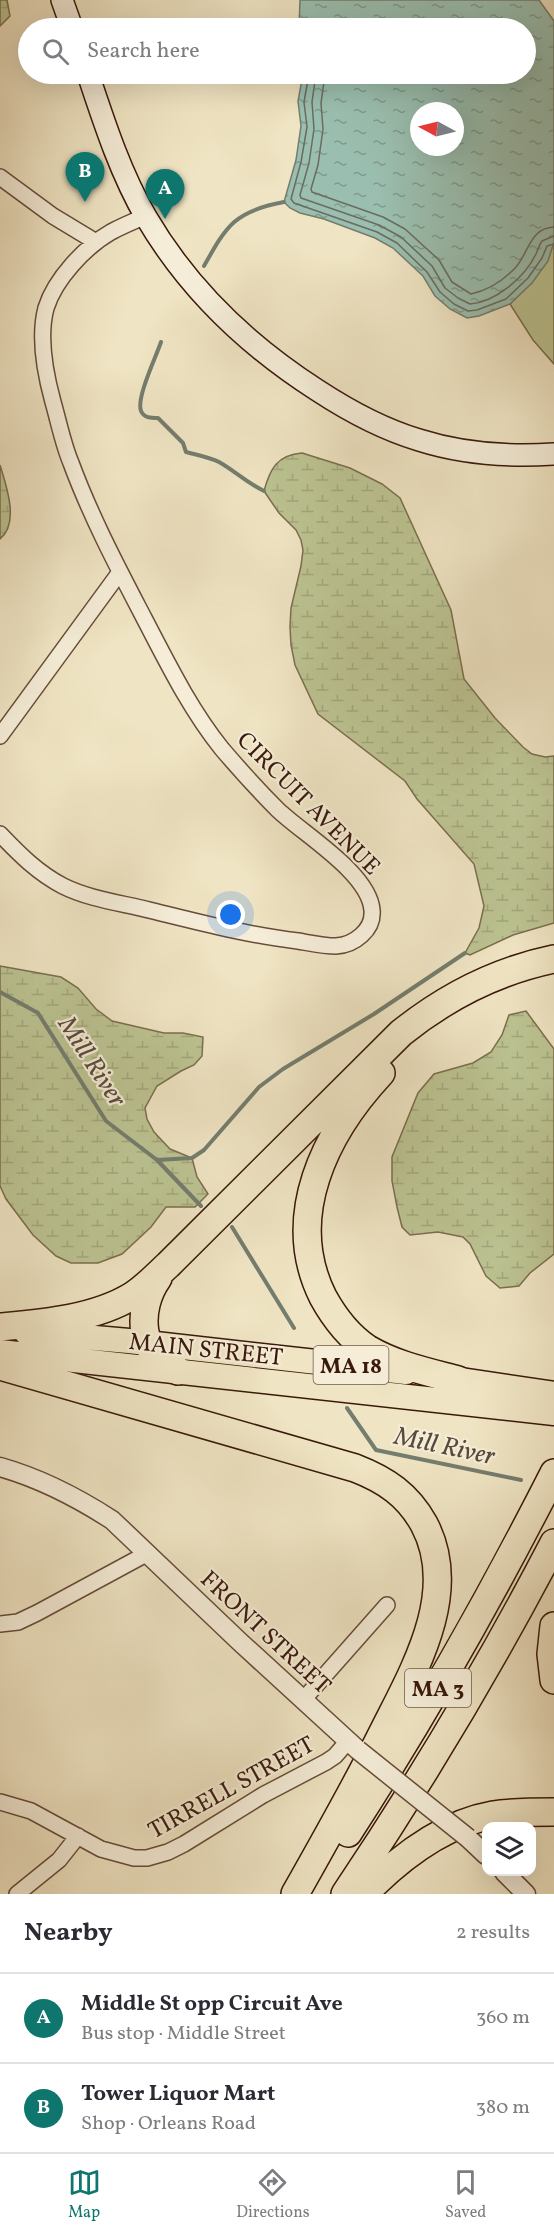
<!DOCTYPE html>
<meta charset="utf-8">
<style>
:root{--surface:#fff;--page:#f2f2f3;--text:#2b2b33;--muted:#7c7c81;--line:#e1e1e2;--accent:#0f766e}
body{margin:0;font-family:Vollkorn,serif;background:var(--page);color:var(--text)}
.controls{position:absolute;right:18px;bottom:18px;display:grid;overflow:hidden;border-radius:12px;box-shadow:0 6px 24px #0002}
.controls button{width:54px;height:54px;display:grid;place-items:center;padding:0;border:0;border-bottom:2px solid var(--line);background:var(--surface);color:var(--text);font:30px sans-serif}
.compass{position:absolute;left:410px;top:102px;width:54px;height:54px;border-radius:50%;background:var(--surface);box-shadow:0 6px 24px #0002;rotate:277deg}
.you{position:absolute;left:231px;top:915px;width:21px;height:21px;margin:-15px;border:4px solid #fff;border-radius:50%;background:#1a73e8;box-shadow:0 0 0 9px #1a73e833}
.badge{display:grid;place-items:center;width:39px;height:39px;border-radius:50%;background:var(--accent);color:#fff;font-size:20px;font-weight:700}
.pin{position:absolute;translate:-50% -50px;filter:drop-shadow(0 2px 3px #0008)}
.pin::after{content:'';position:absolute;top:32px;width:21px;height:18px;background:inherit;clip-path:polygon(0 0,100% 0,50% 100%)}
.list{margin:0;padding:0;list-style:none}
h2{display:flex;justify-content:space-between;align-items:center;height:78px;margin:0;padding:0 24px;font-size:26px}
h2 small{font-size:20px;font-weight:400;color:var(--muted)}
.list li{display:grid;grid-template-columns:39px 1fr auto;gap:18px;align-items:center;box-sizing:border-box;height:90px;padding:0 24px;border-top:2px solid var(--line)}
.list b{display:block;font-size:22px;white-space:nowrap}
.list p{margin:0;font-size:20px;white-space:nowrap;color:var(--muted)}
.list em{font-size:20px;font-style:normal;color:var(--muted)}
.icon{flex:none;width:33px;height:33px;fill:none;stroke:currentColor;stroke-width:2;stroke-linecap:round;stroke-linejoin:round}
.map{position:relative;flex:none;width:554px;height:1894px;overflow:hidden}
.search{position:absolute;background:var(--surface);box-shadow:0 6px 24px #0002;left:18px;right:18px;top:18px;height:66px;display:flex;align-items:center;gap:15px;box-sizing:border-box;padding:0 21px;border-radius:33px;color:var(--muted);font-size:22px}
.sheet{height:258px;background:var(--surface)}
nav{display:flex;justify-content:space-around;align-items:center;box-sizing:border-box;height:84px;border-top:2px solid var(--line);background:var(--surface);font-size:16px;color:var(--muted)}
nav a{display:grid;justify-items:center;gap:3px}
nav .on{color:var(--accent)}
.map>svg:first-child{display:block}
.wetland{fill:url(#wetland-marsh);stroke:#7b6e4e;stroke-width:1.5}
.park{fill:#bcc392;stroke:#7b6e4e;stroke-width:1.5}
.water{fill:url(#water-ripples);stroke:#747d6e;stroke-width:1.5;fill-rule:evenodd}
.lines{fill:none;stroke-linecap:round;stroke-linejoin:round}
.shore{stroke:#6a6c5e;stroke-width:1.5}
.stream{stroke:#747d6e;stroke-width:4}
.minor-casing{stroke:#674c39;stroke-width:18}
.tertiary-casing{stroke:#674c39;stroke-width:21}
.secondary-casing{stroke:#3a190b;stroke-width:24}
.primary-casing{stroke:#3a190b;stroke-width:27}
.motorway-casing{stroke:#3a190b;stroke-width:30}
.minor{stroke:#f5edd8;stroke-width:15}
.tertiary{stroke:#f5edd8;stroke-width:18}
.secondary{stroke:#f5edd8;stroke-width:21}
.primary{stroke:#efe4c3;stroke-width:24}
.motorway{stroke:#efe4c3;stroke-width:27}
.tertiary-bridge-casing{stroke:#674c39;stroke-width:21;stroke-linecap:butt}
.tertiary-bridge{stroke:#f5edd8;stroke-width:18}
.labels{text-anchor:middle;stroke-width:4.5;stroke-linejoin:round;paint-order:stroke}
.shield{fill:#f5edd8;stroke:#725948;stroke-width:1.5}
.shield-label{font-size:22px;font-weight:bold;fill:#3a190b}
.street-label{font-size:24px;fill:#3a190b;stroke:#f5edd8}
.water-label{font-size:26px;font-style:italic;fill:#574b3d;stroke:#f5edd8}
</style>
<div class="map">
<svg width="554" height="1894" viewBox="0 0 554 1894">
<defs>
<pattern id="wetland-marsh" width="20" height="14" patternUnits="userSpaceOnUse" patternTransform="scale(1.5)"><rect width="20" height="14" fill="#bcc392"/><path d="M1 5h8M5 5V1M11 12h8M15 12V8" fill="none" stroke="#a2a77d"/></pattern>
<pattern id="water-ripples" width="26" height="14" patternUnits="userSpaceOnUse" patternTransform="scale(1.5)"><rect width="26" height="14" fill="#9abfb0"/><path d="M2 4q2-2 4 0t4 0M15 11q2-2 4 0t4 0" fill="none" stroke="#7f9a8d"/></pattern>
</defs>
<rect width="100%" height="100%" fill="#efe4c3"/>
<filter id="stains"><feTurbulence type="fractalNoise" baseFrequency=".00333" numOctaves="4"/><feColorMatrix values="0 0 0 0 .2 0 0 0 0 .09 0 0 0 0 .02 0 0 0 .5 -.17"/></filter>
<radialGradient id="worn" r=".72"><stop offset=".6" stop-color="#630" stop-opacity="0"/><stop offset="1" stop-color="#630" stop-opacity=".3"/></radialGradient>
<path class="wetland" d="M0 0H7L10 16 0 26Z
M302 453 350 468 382 484 400 498 451 610 464 679 495 718 523 747 532 754 545 757 554 756V923L513 935 470 955 465 953 479 928 484 906 474 864 417 799 405 781 318 714 295 665 291 645 290 627 291 608 301 566 303 550 301 540 296 530 279 513 264 491C270 469 277 455 302 453Z
M0 465C6 485 20 523 0 539Z
M0 966 61 977 78 988 96 1009 112 1021 164 1033H183L203 1037 202 1056 194 1065 181 1071 157 1086 145 1108 147 1119 154 1132 170 1149 192 1158 197 1177 208 1194 195 1207H166L151 1227 122 1254 98 1263H71L56 1256 33 1235 6 1199 0 1186Z
M526 1011 554 1049V1254L530 1273 519 1286 500 1288 486 1276 470 1244 463 1237 438 1232 410 1235 402 1227 397 1207 392 1181V1157L418 1093 434 1074 473 1063 491 1052 502 1035 509 1015Z"/>
<path class="park" d="M554 242V364L533 340 510 304C531 280 544 273 554 242Z"/>
<path class="water" d="M300 0H539L554 21V242L548 261 532 283 510 304 479 316 467 318 450 309 435 296 423 276 393 248 375 238 324 219 300 213 290 208 284 202 296 160 301 126 298 101 303 74H526V28H299ZM419 111H455V147H419Z"/>
<g class="lines">
<path class="shore" d="M309 74 304 102 307 127 301 162 291 199 294 203 377 232 397 243 427 272 440 292 454 304 468 311 477 310 506 299 528 278 542 258 547 246 554 244
M316 74 312 102 314 129 309 163 300 195 301 198 379 225 401 237 432 266 445 288 458 298 470 304C496 302 525 277 536 254 538 249 539 245 542 241L554 236
M325 74 321 103 323 129 318 165 311 189 312 192 383 217 405 229 439 260 452 282 471 294C489 290 504 280 516 267 529 252 530 228 554 227"/>
<path class="stream" d="M204 266C227 225 235 211 284 202
M161 342C156 357 136 398 141 411 144 418 151 418 158 418L183 443 186 452C197 455 209 457 219 462 235 471 247 483 264 491
M0 992 38 1013 106 1121 157 1160 201 1206
M157 1160 192 1158 204 1150 259 1087 283 1069 374 1014 465 953
M232 1227 294 1328
M347 1408 376 1450 521 1480"/>
<g class="minor-casing">
<path id="minor" d="M0 177 53 216 96 242
M0 736 120 572
M0 834C19 854 38 873 63 886 89 899 121 903 149 910 198 922 247 935 298 941 310 943 324 946 336 946 354 945 374 930 372 910 369 873 303 834 278 810 259 791 240 770 222 749 190 709 168 664 144 618 118 568 91 517 71 463 63 444 59 423 53 402 45 373 38 338 46 308 55 279 85 247 111 232 122 226 134 221 146 216
M0 1624 18 1622 37 1613 148 1553
M303 1700 387 1605
M0 1802 31 1811 101 1849 134 1858H147L168 1852 184 1844 263 1795 326 1762 335 1756 348 1741
M17 1894 59 1860 78 1836"/>
</g>
<g class="tertiary-casing">
<path id="tertiary" d="M0 1467C39 1478 78 1498 112 1520L240 1642 358 1750
M468 1838 486 1855
M504 1872 526 1894"/>
</g>
<g class="secondary-casing">
<path id="secondary" d="M62 0 72 28
M88 74C104 122 120 172 146 217 188 289 247 345 317 390 349 411 382 429 419 440 463 454 508 457 554 454"/>
</g>
<g class="primary-casing">
<path id="primary" d="M26 1332 129 1341 406 1372
M0 1352 554 1413
M441 1377 554 1394"/>
</g>
<g class="motorway-casing">
<path id="motorway" d="M381 1073C325 1133 283 1217 323 1297 334 1317 348 1336 368 1349 395 1365 428 1372 458 1380
M158 1278C136 1309 138 1357 178 1371
M0 1327C43 1323 94 1319 132 1296 145 1288 156 1276 168 1265L401 1033C447 996 496 971 554 959
M0 1366 355 1468C386 1480 408 1495 424 1524 461 1593 413 1672 382 1734 355 1788 325 1841 295 1894
M554 1626 551 1654 554 1680
M348 1833C423 1717 491 1597 554 1473
M345 1894C421 1781 491 1664 554 1543
M364 1894C399 1858 442 1824 493 1815 513 1812 534 1812 554 1812"/>
</g>
<use href="#minor" class="minor"/>
<use href="#tertiary" class="tertiary"/>
<use href="#secondary" class="secondary"/>
<use href="#primary" class="primary"/>
<use href="#motorway" class="motorway"/>
<g class="tertiary-bridge-casing">
<path id="tertiary-bridge" d="M358 1750 468 1838"/>
</g>
<use href="#tertiary-bridge" class="tertiary-bridge"/>
</g>
<g class="labels">
<g class="shield">
<rect x="313.5" y="1346" width="75" height="38" rx="4.5"/>
<rect x="405" y="1669" width="66" height="38" rx="4.5"/>
</g>
<g class="shield-label">
<text x="351" y="1373">MA 18</text>
<text x="438" y="1696">MA 3</text>
</g>
<g class="street-label">
<text transform="translate(309 803) rotate(45)" y="8">CIRCUIT AVENUE</text>
<text transform="translate(206 1349) rotate(6)" y="8">MAIN STREET</text>
<text transform="translate(266 1632) rotate(43)" y="8">FRONT STREET</text>
<text transform="translate(231 1787) rotate(-29)" y="8">TIRRELL STREET</text>
</g>
<g class="water-label">
<text transform="translate(93 1061) rotate(57)" y="9">Mill River</text>
<text transform="translate(445 1445) rotate(12)" y="9">Mill River</text>
</g>
</g>
<rect width="100%" height="100%" filter="url(#stains)"/>
<rect width="100%" height="100%" fill="url(#worn)"/>
</svg>
<div class="controls">
<button><svg class="icon" aria-label="layers" viewBox="0 0 24 24"><path d="M12 4l9 5-9 5-9-5zM3 14l9 5 9-5"/></svg></button>
</div>
<svg class="compass" viewBox="-18 -18 36 36"><path d="M0-13l5 13h-10z" fill="#e53935"/><path d="M0 13l5-13h-10z" fill="#7c7c81"/></svg>
<div class="you"></div>
<div class="pin badge" style="left:165px;top:219px">A</div>
<div class="pin badge" style="left:85px;top:202px">B</div>
<div class="search"><svg class="icon" aria-label="search" viewBox="0 0 24 24"><circle cx="10" cy="10" r="6"/><path d="M15 15l6 6"/></svg>Search here</div>
</div>
<section class="sheet">
<h2>Nearby<small>2 results</small></h2>
<ul class="list">
<li><span class="badge">A</span><div><b>Middle St opp Circuit Ave</b><p>Bus stop · Middle Street</p></div><em>360 m</em></li>
<li><span class="badge">B</span><div><b>Tower Liquor Mart</b><p>Shop · Orleans Road</p></div><em>380 m</em></li>
</ul>
</section>
<nav>
<a class="on"><svg class="icon" aria-label="map" viewBox="0 0 24 24"><path d="M3 6l6-2 6 2 6-2v14l-6 2-6-2-6 2zM9 4v14M15 6v14"/></svg>Map</a>
<a><svg class="icon" aria-label="directions" viewBox="0 0 24 24"><path d="M12 3l9 9-9 9-9-9zM9 14v-3h6M13 9l2 2-2 2"/></svg>Directions</a>
<a><svg class="icon" aria-label="saved" viewBox="0 0 24 24"><path d="M7 4h10v16l-5-4-5 4z"/></svg>Saved</a>
</nav>
